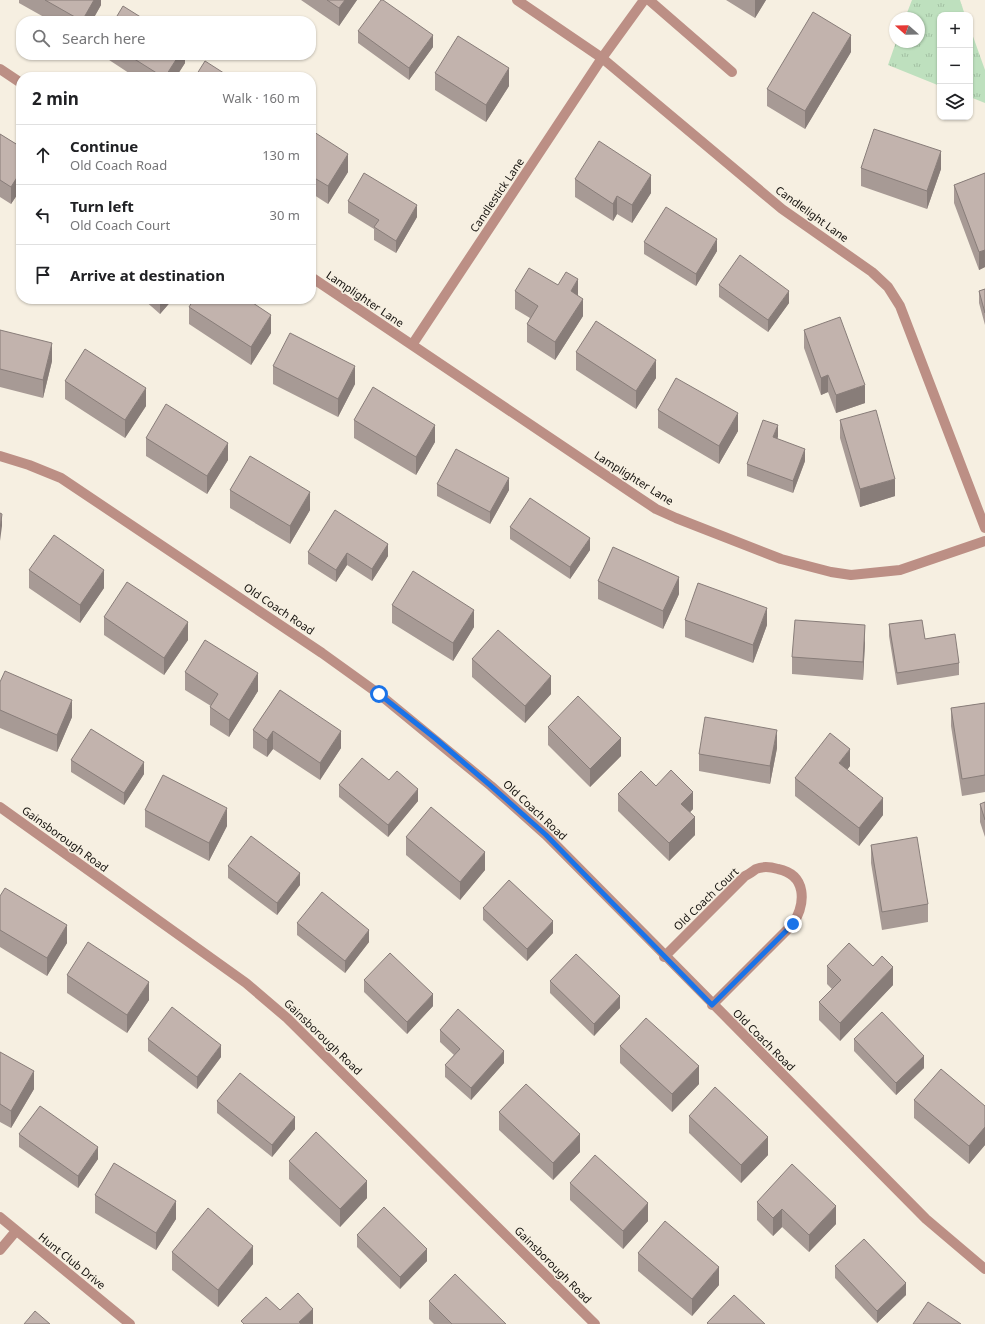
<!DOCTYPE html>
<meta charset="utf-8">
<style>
:root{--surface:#fff;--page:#f6f6f6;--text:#202124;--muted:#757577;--line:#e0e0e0}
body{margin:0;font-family:"Noto Sans",sans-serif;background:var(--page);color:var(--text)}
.controls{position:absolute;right:12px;top:12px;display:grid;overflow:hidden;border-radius:8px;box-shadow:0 1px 3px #0004}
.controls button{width:36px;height:36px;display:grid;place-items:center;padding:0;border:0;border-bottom:1px solid var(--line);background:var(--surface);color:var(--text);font:20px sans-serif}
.compass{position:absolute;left:889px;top:12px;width:36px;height:36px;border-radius:50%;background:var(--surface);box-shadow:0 1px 3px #0004;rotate:290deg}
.stop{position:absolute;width:12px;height:12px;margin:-9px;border:3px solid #1a73e8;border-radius:50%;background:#fff}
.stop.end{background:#1a73e8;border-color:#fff;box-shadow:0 1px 4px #0008}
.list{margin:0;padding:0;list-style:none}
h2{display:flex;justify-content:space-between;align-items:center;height:52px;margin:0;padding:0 16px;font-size:17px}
h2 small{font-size:13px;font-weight:400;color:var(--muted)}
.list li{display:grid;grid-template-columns:26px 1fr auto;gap:12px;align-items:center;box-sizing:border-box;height:60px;padding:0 16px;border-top:1px solid var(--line)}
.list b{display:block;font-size:15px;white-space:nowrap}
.list p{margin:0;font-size:13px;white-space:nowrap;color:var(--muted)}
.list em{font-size:13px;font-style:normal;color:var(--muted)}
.icon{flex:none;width:22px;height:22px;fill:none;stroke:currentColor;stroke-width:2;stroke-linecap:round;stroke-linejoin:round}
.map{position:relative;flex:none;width:985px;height:1324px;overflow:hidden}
.search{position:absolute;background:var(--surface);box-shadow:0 1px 3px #0004;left:16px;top:16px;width:300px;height:44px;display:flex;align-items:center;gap:10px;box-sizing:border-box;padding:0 14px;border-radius:16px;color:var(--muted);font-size:15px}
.panel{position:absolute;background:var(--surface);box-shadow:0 1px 3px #0004;left:16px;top:72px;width:300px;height:232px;border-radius:16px}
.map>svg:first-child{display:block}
.park{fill:url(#park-tufts)}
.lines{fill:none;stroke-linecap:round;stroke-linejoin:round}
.minor{stroke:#bc8f85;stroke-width:10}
.wall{fill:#a79a95}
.shaded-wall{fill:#887d79}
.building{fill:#c2b3ad;stroke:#887d79}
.route{stroke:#1a73e8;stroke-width:5}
.labels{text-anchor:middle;stroke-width:3;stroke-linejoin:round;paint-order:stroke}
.street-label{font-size:11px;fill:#14110d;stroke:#f6efe1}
</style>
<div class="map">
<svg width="985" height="1324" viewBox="0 0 985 1324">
<defs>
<pattern id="park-tufts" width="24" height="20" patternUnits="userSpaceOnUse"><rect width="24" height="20" fill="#bee0be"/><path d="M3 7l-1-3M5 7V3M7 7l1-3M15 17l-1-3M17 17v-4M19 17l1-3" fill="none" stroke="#a2bfa2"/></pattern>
</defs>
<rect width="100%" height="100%" fill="#f6efe1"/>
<path class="park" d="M912 0H960L965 15H940V86L888 65 896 42H919V18H905Z
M970 28 985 70V103L970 97Z"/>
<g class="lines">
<path class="minor" d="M517 0 602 58 782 209 872 272 888 287 900 306 985 528
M649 0 732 72
M0 69 21 83
M311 277 638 497 656 509 676 518 781 559 831 572 851 575 900 570 985 541
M412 345 602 58 644 0
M0 456 29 465 61 478 322 653 379 694 491 786 546 835 926 1219 985 1269
M0 807 246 983 287 1018 595 1324
M664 957 745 876C749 874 753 871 756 869 763 866 771 867 778 869 807 875 806 903 793 924L712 1005
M0 1217 130 1324
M0 1250 16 1231"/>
</g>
<path class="wall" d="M19 0H101V5L92 21H51L19 3Z
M301 0H357L339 26Z
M726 0H766L755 18Z
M358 31 433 47 409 80 358 43Z
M851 52 805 129 767 106V89Z
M103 55H185V63L176 77H135L103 56Z
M435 73 509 86 486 122 435 90Z
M311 130 348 172 328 204 311 193Z
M0 134 21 147V189L11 204 0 197Z
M861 168 941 169 927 209 861 186Z
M985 173V267L979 270 954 203V185Z
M575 179 651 193 632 223 617 214 613 221 575 197Z
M348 201 417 217 396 253 374 240V229L348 213Z
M644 242 717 251 696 286 644 254Z
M558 285 578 296 583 316 555 360 527 342V324L530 318 515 309V291Z
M719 285 789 303 768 332 719 297Z
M985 289V325L979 303V291Z
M143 299H173L160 314Z
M189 307 271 333 251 365 189 324Z
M0 330 52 361 43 398 0 387Z
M804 330 865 403 836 413 828 392 821 395 804 348Z
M576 352 656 378 636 409 576 370Z
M273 366 355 384 338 417 273 384Z
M65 381 146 406 125 438 65 399Z
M658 410 738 431 719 464 658 428Z
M354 420 435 442 416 475 354 438Z
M840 420 895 496 860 507 840 438Z
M778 437 777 439 805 461 793 493 747 476V464Z
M146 438 228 460 207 494 146 456Z
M437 484 509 490 490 524 437 496Z
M230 490 310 510 290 544 230 508Z
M510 527 590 550 570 579 510 539Z
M388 544V556L372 581 347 565 336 582 308 564V552Z
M29 570 104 588 80 623 29 588Z
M598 581 679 594 663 629 598 599Z
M392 605 474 627 453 661 392 623Z
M104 617 188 640 164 675 104 635Z
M685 620 767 625 753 663 685 637Z
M889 624 959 663V675L897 685 889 636Z
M865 642 863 680 792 674V657Z
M472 659 551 694 525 723 472 677Z
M185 672 258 691 229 737 210 725V707L211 706 185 690Z
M0 682 72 717 57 752 0 728Z
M280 690 341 748 320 780 273 749 267 757 253 748V730Z
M985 703V792L962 796 951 726V708Z
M548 727 621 756 590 787 548 745Z
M777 748 770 784 699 771V754Z
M71 760 144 774 124 805 71 772Z
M850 766 847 770 883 815 859 846 795 796V778Z
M389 780 418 801 388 837 339 797V785Z
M656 786 693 809 690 812 695 835 669 861 618 811V794Z
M985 802V837L980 822V804Z
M145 810 227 826 209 861 145 827Z
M406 837 485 870 460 900 406 855Z
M871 845 928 904V922L882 930 871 863Z
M228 866 300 885 277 915 228 878Z
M0 896 67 943 47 976 0 947Z
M483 908 553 933 527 961 483 920Z
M297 923 369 942 345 973 297 935Z
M827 966H873L893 985 840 1041 819 1020V1002L832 989 827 984Z
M67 975 149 1000 127 1033 67 993Z
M364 980 433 1006 407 1034 364 992Z
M550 981 620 1008 594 1036 550 993Z
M440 1030 504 1063 471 1100 445 1077V1065L454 1055 440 1042Z
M148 1039 221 1057 197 1089 148 1051Z
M854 1039 924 1068 896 1095 854 1051Z
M620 1046 699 1084 672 1112 620 1063Z
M0 1052 34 1089 11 1128 0 1122Z
M914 1100 985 1106V1145L969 1164 914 1118Z
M217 1101 295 1129 272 1157 217 1113Z
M499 1112 580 1152 553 1180 499 1130Z
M689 1116 768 1155 741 1183 689 1133Z
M19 1134 98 1159 78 1188 19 1147Z
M289 1161 367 1198 340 1227 289 1179Z
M570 1183 648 1221 623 1249 570 1200Z
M95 1195 176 1219 156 1250 95 1213Z
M757 1202 836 1224 809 1252 782 1227 773 1236 757 1220Z
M357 1235 427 1261 400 1289 357 1247Z
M172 1252 253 1264 218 1307 172 1270Z
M638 1253 719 1285 692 1316 638 1271Z
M835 1266 906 1295 877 1323 835 1278Z
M429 1301 506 1324H434L429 1319Z"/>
<path class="shaded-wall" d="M94 0H101V5L92 21H82Z
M345 0H357L339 26V8Z
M755 0H766L755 18Z
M433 35V47L409 80V68Z
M851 35V52L805 129V111Z
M179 55H185V63L176 77H165Z
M509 68V86L486 122V105Z
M941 151V169L927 209V191Z
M348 154V172L328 204V186Z
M21 171V189L11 204V187Z
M651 175V193L632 223V205Z
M617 196V214L613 221V204Z
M417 205V217L396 253V241Z
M717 239V251L696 286V274Z
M985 250V267L979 270V252Z
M578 279V297L571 291Z
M789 291V303L768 332V320Z
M162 299H173L160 314V302Z
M583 299V316L555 360V342Z
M271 315V333L251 365V347Z
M52 343V361L43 398V380Z
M656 360V378L636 409V391Z
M355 366V384L338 417V399Z
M828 375V392L821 395V378Z
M865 385V403L836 413V395Z
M146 388V406L125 438V420Z
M738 413V431L719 464V446Z
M435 425V442L416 475V457Z
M778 425V437L773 449V437Z
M228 443V460L207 494V476Z
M805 449V461L793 493V481Z
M509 478V490L490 524V512Z
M895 479V496L860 507V489Z
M310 492V510L290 544V526Z
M2 514V526L0 541V529Z
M590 538V550L570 579V567Z
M388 544V556L372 581V569Z
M347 553V565L336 582V570Z
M104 570V588L80 623V605Z
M679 577V594L663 629V611Z
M767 608V625L753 663V645Z
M474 610V627L453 661V643Z
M188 622V640L164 675V658Z
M865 625V642L863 680V662Z
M258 673V691L229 737V720Z
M551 676V694L525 723V706Z
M72 700V717L57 752V735Z
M777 730V748L770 784V766Z
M273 731V749L267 757V740Z
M341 731V748L320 780V763Z
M621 738V756L590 787V769Z
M850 749V766L839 781V763Z
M144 762V774L124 805V793Z
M418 789V801L388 837V825Z
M693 792V809L681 822V804Z
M883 798V815L859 846V828Z
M227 808V826L209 861V843Z
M695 817V835L669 861V843Z
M485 852V870L460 900V882Z
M300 873V885L277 915V903Z
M553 921V933L527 961V949Z
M67 925V943L47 976V958Z
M369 930V942L345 973V961Z
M893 967V985L840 1041V1023Z
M149 982V1000L127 1033V1015Z
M433 994V1006L407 1034V1022Z
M620 996V1008L594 1036V1024Z
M221 1045V1057L197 1089V1077Z
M504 1051V1063L471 1100V1088Z
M924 1056V1068L896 1095V1083Z
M699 1066V1084L672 1112V1094Z
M34 1071V1089L11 1128V1111Z
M295 1117V1129L272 1157V1145Z
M985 1127V1145L969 1164V1146Z
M580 1134V1152L553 1180V1163Z
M768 1137V1155L741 1183V1165Z
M98 1147V1159L78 1188V1176Z
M367 1181V1198L340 1227V1209Z
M176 1201V1219L156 1250V1233Z
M648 1203V1221L623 1249V1231Z
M836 1206V1224L809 1252V1235Z
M782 1209V1227L773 1236V1218Z
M253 1246V1264L218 1307V1290Z
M427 1249V1261L400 1289V1277Z
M719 1267V1285L692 1316V1299Z
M906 1283V1295L877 1323V1311Z
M313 1309V1324H299V1322Z"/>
<path class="building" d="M45 0H94L82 21Z
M327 0H345L339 8Z
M381 0H383L433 35 409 68 358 31Z
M123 6 147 21H114Z
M813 12 851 35 805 111 767 89Z
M458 36 509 68 486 105 435 73Z
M128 55H179L165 77H163Z
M205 61 230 77H195Z
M874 129 941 151 927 191 861 168Z
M311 130 348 154 328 186 311 176Z
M0 134 21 147V171L11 187 0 180Z
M599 141 651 175 632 205 617 196 613 204 575 179Z
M364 173 417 205 396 241 374 227 379 220 348 201Z
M985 173V250L979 252 954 185Z
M666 207 717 239 696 274 644 242Z
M740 255 789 291 768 320 719 285Z
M529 268 558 285 566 272 578 279 571 291 583 299 555 342 527 324 538 306 515 291Z
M985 289V313L979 291Z
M157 299H162L160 302Z
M194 299H247L271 315 251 347 189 307Z
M840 317 865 385 836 395 828 375 821 378 804 330Z
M596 321 656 360 636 391 576 352Z
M0 330 52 343 43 380 0 369Z
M290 333 355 366 338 399 273 366Z
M85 349 146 388 125 420 65 381Z
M676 378 738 413 719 446 658 410Z
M373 387 435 425 416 457 354 420Z
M166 404 228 443 207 476 146 438Z
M876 410 895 479 860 489 840 420Z
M763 420 778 425 773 437 805 449 793 481 747 464Z
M456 449 509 478 490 512 437 484Z
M250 456 310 492 290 526 230 490Z
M530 498 590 538 570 567 510 527Z
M335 510 388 544 372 569 347 553 336 570 308 552Z
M0 513 2 514 0 529Z
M54 535 104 570 80 605 29 570Z
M613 547 679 577 663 611 598 581Z
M413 571 474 610 453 643 392 605Z
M127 582 188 622 164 658 104 617Z
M698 583 767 608 753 645 685 620Z
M795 620 865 625 863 662 792 657Z
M922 620 925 639 955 634 959 663 897 673 889 624Z
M498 630 551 676 525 706 472 659Z
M205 640 258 673 229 720 210 707 218 694 185 672Z
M5 671 72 700 57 735 0 710V682Z
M280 690 341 731 320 763 273 731 267 740 253 730Z
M578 696 621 738 590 769 548 727Z
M985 703V775L962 779 951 708Z
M705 717 777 730 770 766 699 754Z
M91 729 144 762 124 793 71 760Z
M830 733 850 749 839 763 883 798 859 828 795 778Z
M362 758 389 780 397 771 418 789 388 825 339 785Z
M671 770 693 792 681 804 695 817 669 843 618 794 641 771 656 786Z
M163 775 227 808 209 843 145 810Z
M985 802V820L980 804Z
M431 807 485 852 460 882 406 837Z
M251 836 300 873 277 903 228 866Z
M917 837 928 904 882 912 871 845Z
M509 880 553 921 527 949 483 908Z
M5 888 67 925 47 958 0 930V896Z
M322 892 369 930 345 961 297 923Z
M88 942 149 982 127 1015 67 975Z
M849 943 873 966 882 956 893 967 840 1023 819 1002 841 980 827 966Z
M390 953 433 994 407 1022 364 980Z
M576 954 620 996 594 1024 550 981Z
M172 1007 221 1045 197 1077 148 1039Z
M458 1009 504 1051 471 1088 445 1065 460 1049 440 1030Z
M882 1012 924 1056 896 1083 854 1039Z
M646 1018 699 1066 672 1094 620 1046Z
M0 1052 34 1071 11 1111 0 1104Z
M941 1069 985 1106V1127L969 1146 914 1100Z
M240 1073 295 1117 272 1145 217 1101Z
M526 1084 580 1134 553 1163 499 1112Z
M715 1087 768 1137 741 1165 689 1116Z
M40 1106 98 1147 78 1176 19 1134Z
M316 1132 367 1181 340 1209 289 1161Z
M595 1155 648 1203 623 1231 570 1183Z
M114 1163 176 1201 156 1233 95 1195Z
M792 1164 836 1206 809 1235 782 1209 773 1218 757 1202Z
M384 1207 427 1249 400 1277 357 1235Z
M208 1208 253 1246 218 1290 172 1252Z
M665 1221 719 1267 692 1299 638 1253Z
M864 1239 906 1283 877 1311 835 1266Z
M455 1274 506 1324H452L429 1301Z
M298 1293 313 1309 299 1322 301 1324H244L241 1321 266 1297 280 1310Z
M734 1295 765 1324H708L707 1323Z
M928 1302 961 1324H913Z
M35 1311 50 1324H24Z"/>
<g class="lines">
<path class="route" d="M379 694 436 739 491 786 546 835 712 1005 793 924"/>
</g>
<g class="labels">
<g class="street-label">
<text transform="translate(497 195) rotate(-56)" y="4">Candlestick Lane</text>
<text transform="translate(812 214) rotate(36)" y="4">Candlelight Lane</text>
<text transform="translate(365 299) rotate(34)" y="4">Lamplighter Lane</text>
<text transform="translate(634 478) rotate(32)" y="4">Lamplighter Lane</text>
<text transform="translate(279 609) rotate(34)" y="4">Old Coach Road</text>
<text transform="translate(535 810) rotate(43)" y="4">Old Coach Road</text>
<text transform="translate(65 839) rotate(36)" y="4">Gainsborough Road</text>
<text transform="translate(706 899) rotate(-44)" y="4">Old Coach Court</text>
<text transform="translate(323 1037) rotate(44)" y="4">Gainsborough Road</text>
<text transform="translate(764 1040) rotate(45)" y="4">Old Coach Road</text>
<text transform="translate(72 1261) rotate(39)" y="4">Hunt Club Drive</text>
<text transform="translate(553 1265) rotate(45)" y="4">Gainsborough Road</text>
</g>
</g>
</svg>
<div class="controls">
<button>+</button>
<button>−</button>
<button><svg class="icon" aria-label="layers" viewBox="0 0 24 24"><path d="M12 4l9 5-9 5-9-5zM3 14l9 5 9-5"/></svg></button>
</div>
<svg class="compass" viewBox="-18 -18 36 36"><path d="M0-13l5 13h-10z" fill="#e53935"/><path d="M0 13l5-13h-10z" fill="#757577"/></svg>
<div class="stop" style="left:379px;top:694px"></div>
<div class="stop end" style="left:793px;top:924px"></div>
<div class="search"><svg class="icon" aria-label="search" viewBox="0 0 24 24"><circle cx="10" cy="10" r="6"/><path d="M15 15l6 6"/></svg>Search here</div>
<section class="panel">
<h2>2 min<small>Walk · 160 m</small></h2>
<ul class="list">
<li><svg class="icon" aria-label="ahead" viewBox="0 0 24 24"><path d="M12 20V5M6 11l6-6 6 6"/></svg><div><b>Continue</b><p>Old Coach Road</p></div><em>130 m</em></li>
<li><svg class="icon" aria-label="left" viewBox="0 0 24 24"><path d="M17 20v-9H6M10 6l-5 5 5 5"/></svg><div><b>Turn left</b><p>Old Coach Court</p></div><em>30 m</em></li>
<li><svg class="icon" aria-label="arrive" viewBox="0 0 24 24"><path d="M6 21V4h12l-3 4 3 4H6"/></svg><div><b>Arrive at destination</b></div></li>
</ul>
</section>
</div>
